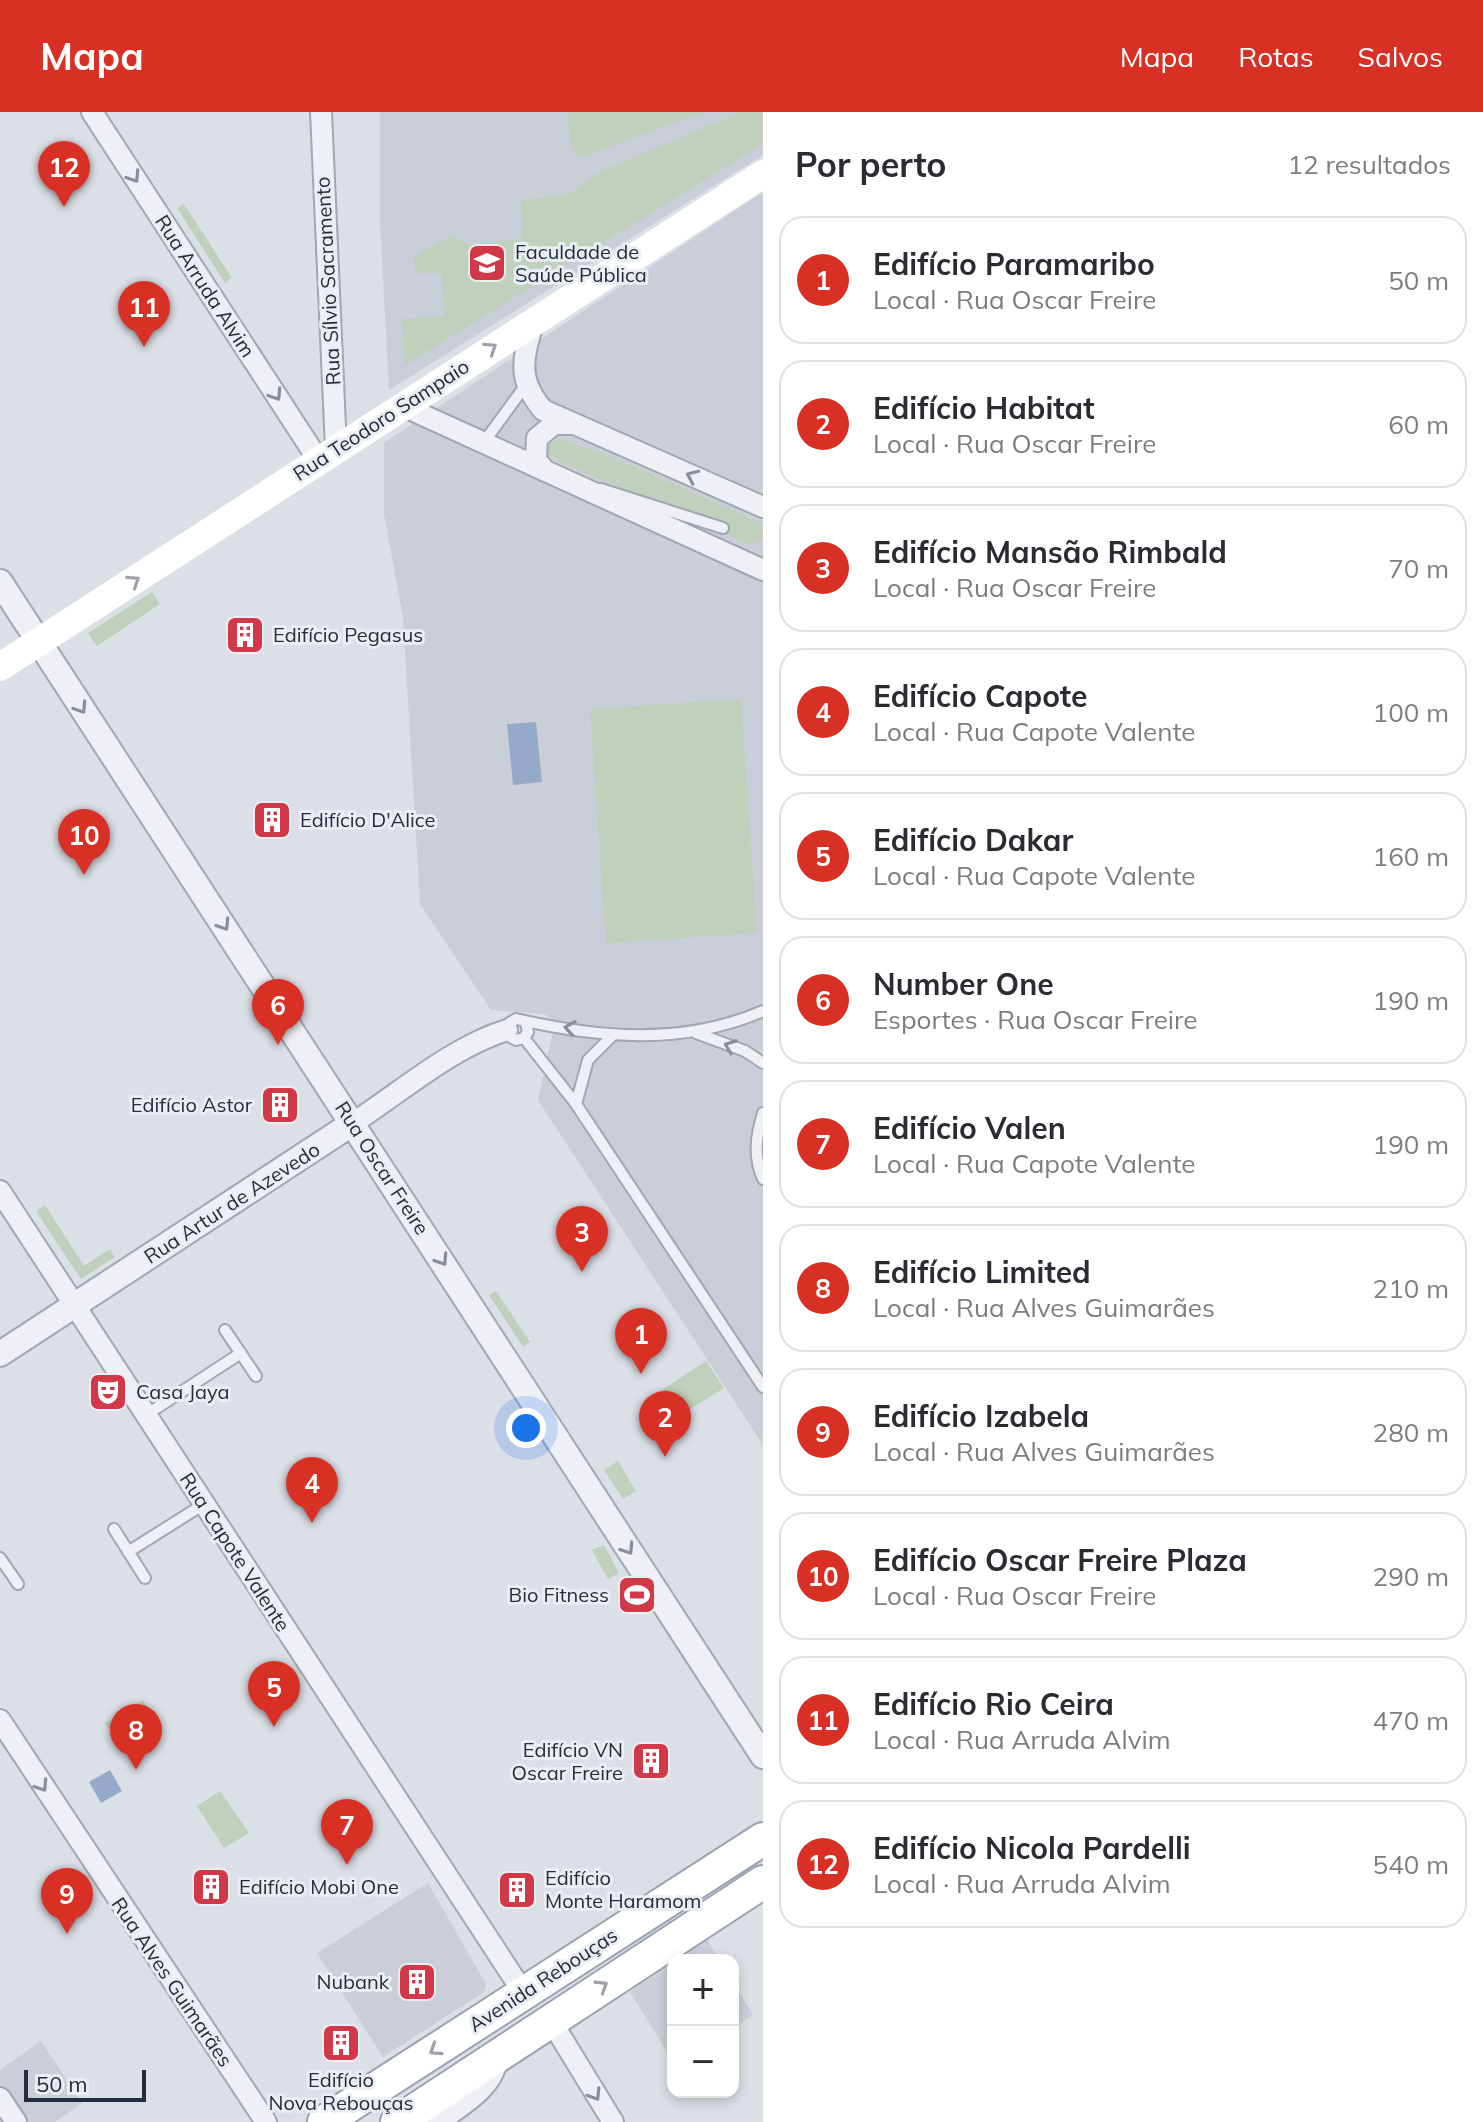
<!DOCTYPE html>
<html lang="pt">
<meta charset="utf-8">
<style>
:root{--surface:#fff;--page:#f2f2f3;--text:#2b2b33;--muted:#7c7c81;--line:#e1e1e2;--accent:#d93025}
body{margin:0;font-family:Mulish,sans-serif;background:var(--page);color:var(--text)}
.controls{position:absolute;right:24px;bottom:24px;display:grid;overflow:hidden;border-radius:16px;box-shadow:0 4px 12px #0003}
.controls button{width:72px;height:72px;display:grid;place-items:center;padding:0;border:0;border-bottom:2px solid var(--line);background:var(--surface);color:var(--text);font:40px sans-serif}
.scale{position:absolute;left:24px;bottom:20px;width:122px;box-sizing:border-box;padding-left:8px;border:4px solid #252c3d;border-top:0;font-size:22px;line-height:28px;white-space:nowrap;color:#252c3d;-webkit-text-stroke:6px #eaeef4;paint-order:stroke}
.you{position:absolute;left:526px;top:1316px;width:28px;height:28px;margin:-20px;border:6px solid #fff;border-radius:50%;background:#1a73e8;box-shadow:0 0 0 12px #1a73e833}
.badge{display:grid;place-items:center;width:52px;height:52px;border-radius:50%;background:var(--accent);color:#fff;font-size:26px;font-weight:700}
.pin{position:absolute;translate:-50% -66px;filter:drop-shadow(0 2px 4px #0008)}
.pin::after{content:'';position:absolute;top:42px;width:28px;height:24px;background:inherit;clip-path:polygon(0 0,100% 0,50% 100%)}
.list{margin:0;padding:0;list-style:none}
h2{display:flex;justify-content:space-between;align-items:center;height:104px;margin:0;padding:0 32px;font-size:34px}
h2 small{font-size:26px;font-weight:400;color:var(--muted)}
.list li{display:grid;grid-template-columns:52px 1fr auto;gap:24px;align-items:center;box-sizing:border-box;height:128px;margin:0 16px 16px;padding:0 16px;border:2px solid var(--line);border-radius:24px}
.list b{display:block;font-size:30px;white-space:nowrap}
.list p{margin:0;font-size:26px;white-space:nowrap;color:var(--muted)}
.list em{font-size:26px;font-style:normal;color:var(--muted)}
.map{position:relative;flex:none;width:763px;height:2010px;overflow:hidden}
header{display:flex;align-items:center;gap:48px;box-sizing:border-box;height:112px;padding:0 40px;background:var(--accent);color:#fff}
header strong{font-size:38px}
nav{display:flex;gap:44px;margin-inline-start:auto;font-size:28px}
main{display:flex}
aside{flex:1;background:var(--surface)}
.map>svg:first-child{display:block}
.built{fill:#c9ced8}
.green{fill:#c0d0bc}
.water{fill:#94aac8}
.lines{fill:none;stroke-linecap:round;stroke-linejoin:round}
.service-casing{stroke:#a1a6b0;stroke-width:14}
.minor-casing{stroke:#a1a6b0;stroke-width:24}
.tertiary-casing{stroke:#a1a6b0;stroke-width:28}
.primary-casing{stroke:#9aa2b2;stroke-width:36}
.service{stroke:#eef0f5;stroke-width:10}
.minor{stroke:#eef0f5;stroke-width:20}
.tertiary{stroke:#eef0f5;stroke-width:24}
.secondary{stroke:#fff;stroke-width:28}
.primary{stroke:#fff;stroke-width:32}
.oneway{stroke:#8a8e99}
.oneway2{stroke:#9da0a8}
.labels{text-anchor:middle;stroke-width:6;stroke-linejoin:round;paint-order:stroke}
.poi-label{font-size:20px;fill:#252c3d;stroke:#eaeef4;text-anchor:start}
.street-label{font-size:20px;fill:#252c3d;stroke:#eaeef4}
</style>
<header>
<strong>Mapa</strong>
<nav><a>Mapa</a><a>Rotas</a><a>Salvos</a></nav>
</header>
<main>
<div class="map">
<svg width="763" height="2010" viewBox="0 0 763 2010">
<rect width="100%" height="100%" fill="#dbdfe6"/>
<path class="built" d="M380 0H763V43L389 278 380 111Z
M763 80V1333L538 988 554 914 552 907 544 902 491 898 420 792 403 505 384 402V331Z
M428 1771 486 1872 484 1880 383 1945 317 1841Z
M707 1827 719 1848H677L696 1835Z
M673 1851V1949L630 1880Z
M733 1870 753 1903 733 1916Z
M41 1929 82 1991 55 2010H0V1958Z"/>
<path class="green" d="M567 0H704L581 45 571 37Z
M741 0H763V32L405 253 402 207 444 204 442 161H415L414 145 452 123 469 133 522 127 521 88 567 83 602 59Z
M184 92 232 166 225 171 177 96Z
M560 327 613 345 757 409 763 415V427L749 433 550 345 546 341 547 332Z
M152 480 160 492 97 534 88 521Z
M741 587 757 821 606 831 590 597Z
M45 1093 84 1154 110 1137 115 1145 81 1167 36 1099Z
M496 1179 530 1230 523 1235 489 1183Z
M706 1249 724 1276 660 1316 648 1298 664 1287 659 1280Z
M618 1349 636 1379 623 1387 604 1358Z
M604 1433 619 1461 608 1467 592 1438Z
M143 1588 156 1609 119 1632 105 1611Z
M220 1679 249 1721 224 1736 197 1694Z"/>
<path class="water" d="M536 610 542 670 513 673 507 612Z
M110 1658 122 1679 101 1691 89 1670Z"/>
<g class="lines">
<g class="service-casing">
<path id="service" d="M484 330 525 274
M601 377 723 416
M526 911 528 920 524 926 516 928 509 924 508 912 516 907C599 926 682 934 763 899
M696 921 745 939 763 951
M524 926 576 992 763 1275
M576 992 588 948 613 923
M763 1001C756 1024 753 1044 763 1067
M225 1218 256 1264
M146 1303 241 1241
M114 1417 145 1466
M128 1440 204 1392
M0 1446 18 1472"/>
</g>
<g class="minor-casing">
<path id="minor" d="M92 0 319 349
M321 0 336 337
M534 208C523 246 516 266 543 298L763 395
M403 294 763 458
M545 359 536 348 537 326 554 312H572
M353 1011C401 980 452 935 507 918
M0 1079 523 1880
M0 1608 266 2010
M550 1907 613 2010
M0 1986 16 2010"/>
</g>
<g class="tertiary-casing">
<path id="tertiary" d="M0 470 763 1644
M0 1242 353 1011
M436 2010C457 1993 491 1976 495 1948"/>
</g>
<g class="primary-casing">
<path id="primary" d="M324 2010 763 1727
M397 2010 763 1770"/>
</g>
<use href="#service" class="service"/>
<use href="#minor" class="minor"/>
<use href="#tertiary" class="tertiary"/>
<path class="secondary" d="M0 555 763 62"/>
<use href="#primary" class="primary"/>
</g>
<defs><path id="oneway-chevron" d="M-2-3.5L2.5 0L-2 3.5" fill="none" stroke-width="1.6" stroke-linecap="round" stroke-linejoin="round" transform="scale(2)"/></defs>
<g class="oneway">
<use href="#oneway-chevron" transform="translate(134 65) rotate(57)"/>
<use href="#oneway-chevron" transform="translate(276 283) rotate(57)"/>
<use href="#oneway-chevron" transform="translate(692 364) rotate(-156)"/>
<use href="#oneway-chevron" transform="translate(81 596) rotate(57)"/>
<use href="#oneway-chevron" transform="translate(224 813) rotate(57)"/>
<use href="#oneway-chevron" transform="translate(570 916) rotate(-171)"/>
<use href="#oneway-chevron" transform="translate(730 934) rotate(-159)"/>
<use href="#oneway-chevron" transform="translate(442 1148) rotate(57)"/>
<use href="#oneway-chevron" transform="translate(628 1437) rotate(57)"/>
<use href="#oneway-chevron" transform="translate(42 1674) rotate(57)"/>
<use href="#oneway-chevron" transform="translate(595 1983) rotate(58)"/>
</g>
<g class="oneway2">
<use href="#oneway-chevron" transform="translate(491 236) rotate(-33)"/>
<use href="#oneway-chevron" transform="translate(134 469) rotate(-33)"/>
<use href="#oneway-chevron" transform="translate(602 1874) rotate(-32)"/>
<use href="#oneway-chevron" transform="translate(435 1938) rotate(147)"/>
</g>
<defs>
<g id="university-square" transform="scale(2)"><rect x="-9" y="-9" width="18" height="18" rx="4" fill="#d23948" stroke="#eaeef4"/><path d="M0-5L7-2L0 1L-7-2ZM-4 1L0 2.5L4 1V4Q0 6-4 4Z" fill="#fff"/></g>
<g id="building-square" transform="scale(2)"><rect x="-9" y="-9" width="18" height="18" rx="4" fill="#d23948" stroke="#eaeef4"/><path d="M-4-6H4V6H1V3H-1V6H-4ZM-2.5-4.3h1.7v1.8h-1.7ZM.8-4.3h1.7v1.8H.8ZM-2.5-1h1.7V.8h-1.7ZM.8-1h1.7V.8H.8Z" fill="#fff"/></g>
<g id="theatre-square" transform="scale(2)"><rect x="-9" y="-9" width="18" height="18" rx="4" fill="#d23948" stroke="#eaeef4"/><path d="M-5-5.5Q0-4 5-5.5V0Q5 5 0 6Q-5 5-5 0ZM-3.3-2.5H-1v1.5H-3.3ZM1-2.5H3.3v1.5H1ZM-2.8 1Q0 5.5 2.8 1Z" fill="#fff"/></g>
<g id="stadium-square" transform="scale(2)"><rect x="-9" y="-9" width="18" height="18" rx="4" fill="#d23948" stroke="#eaeef4"/><path d="M0-5a6.5 5 0 1 0 0 10a6.5 5 0 1 0 0-10ZM-3.5-1.8h7v3.6h-7Z" fill="#fff"/></g>
</defs>
<g fill-rule="evenodd">
<use href="#university-square" x="487" y="151"/>
<use href="#building-square" x="245" y="523"/>
<use href="#building-square" x="272" y="708"/>
<use href="#building-square" x="280" y="993"/>
<use href="#theatre-square" x="108" y="1280"/>
<use href="#stadium-square" x="637" y="1483"/>
<use href="#building-square" x="651" y="1649"/>
<use href="#building-square" x="211" y="1775"/>
<use href="#building-square" x="517" y="1778"/>
<use href="#building-square" x="417" y="1870"/>
<use href="#building-square" x="341" y="1931"/>
</g>
<g class="labels">
<g class="poi-label">
<text x="515" y="147">Faculdade de<tspan x="515" dy="23">Saúde Pública</tspan></text>
<text x="273" y="530">Edifício Pegasus</text>
<text x="300" y="715">Edifício D'Alice</text>
<text x="252" y="1000" text-anchor="end">Edifício Astor</text>
<text x="136" y="1287">Casa Jaya</text>
<text x="609" y="1490" text-anchor="end">Bio Fitness</text>
<text x="623" y="1645" text-anchor="end">Edifício VN<tspan x="623" dy="23">Oscar Freire</tspan></text>
<text x="545" y="1773">Edifício<tspan x="545" dy="23">Monte Haramom</tspan></text>
<text x="239" y="1782">Edifício Mobi One</text>
<text x="389" y="1877" text-anchor="end">Nubank</text>
<text x="341" y="1975" text-anchor="middle">Edifício<tspan x="341" dy="23">Nova Rebouças</tspan></text>
</g>
<g class="street-label">
<text transform="translate(328 169) rotate(-93)" y="7">Rua Sílvio Sacramento</text>
<text transform="translate(205 174) rotate(57)" y="7">Rua Arruda Alvim</text>
<text transform="translate(381 308) rotate(-33)" y="7">Rua Teodoro Sampaio</text>
<text transform="translate(382 1056) rotate(57)" y="7">Rua Oscar Freire</text>
<text transform="translate(232 1091) rotate(-33)" y="7">Rua Artur de Azevedo</text>
<text transform="translate(235 1440) rotate(57)" y="7">Rua Capote Valente</text>
<text transform="translate(543 1868) rotate(-33)" y="7">Avenida Rebouças</text>
<text transform="translate(172 1870) rotate(56)" y="7">Rua Alves Guimarães</text>
</g>
</g>
</svg>
<div class="controls">
<button>+</button>
<button>−</button>
</div>
<div class="scale">50 m</div>
<div class="you"></div>
<div class="pin badge" style="left:641px;top:1262px">1</div>
<div class="pin badge" style="left:665px;top:1345px">2</div>
<div class="pin badge" style="left:582px;top:1160px">3</div>
<div class="pin badge" style="left:312px;top:1411px">4</div>
<div class="pin badge" style="left:274px;top:1615px">5</div>
<div class="pin badge" style="left:278px;top:933px">6</div>
<div class="pin badge" style="left:347px;top:1753px">7</div>
<div class="pin badge" style="left:136px;top:1658px">8</div>
<div class="pin badge" style="left:67px;top:1822px">9</div>
<div class="pin badge" style="left:84px;top:763px">10</div>
<div class="pin badge" style="left:144px;top:235px">11</div>
<div class="pin badge" style="left:64px;top:95px">12</div>
</div>
<aside>
<h2>Por perto<small>12 resultados</small></h2>
<ul class="list">
<li><span class="badge">1</span><div><b>Edifício Paramaribo</b><p>Local · Rua Oscar Freire</p></div><em>50 m</em></li>
<li><span class="badge">2</span><div><b>Edifício Habitat</b><p>Local · Rua Oscar Freire</p></div><em>60 m</em></li>
<li><span class="badge">3</span><div><b>Edifício Mansão Rimbald</b><p>Local · Rua Oscar Freire</p></div><em>70 m</em></li>
<li><span class="badge">4</span><div><b>Edifício Capote</b><p>Local · Rua Capote Valente</p></div><em>100 m</em></li>
<li><span class="badge">5</span><div><b>Edifício Dakar</b><p>Local · Rua Capote Valente</p></div><em>160 m</em></li>
<li><span class="badge">6</span><div><b>Number One</b><p>Esportes · Rua Oscar Freire</p></div><em>190 m</em></li>
<li><span class="badge">7</span><div><b>Edifício Valen</b><p>Local · Rua Capote Valente</p></div><em>190 m</em></li>
<li><span class="badge">8</span><div><b>Edifício Limited</b><p>Local · Rua Alves Guimarães</p></div><em>210 m</em></li>
<li><span class="badge">9</span><div><b>Edifício Izabela</b><p>Local · Rua Alves Guimarães</p></div><em>280 m</em></li>
<li><span class="badge">10</span><div><b>Edifício Oscar Freire Plaza</b><p>Local · Rua Oscar Freire</p></div><em>290 m</em></li>
<li><span class="badge">11</span><div><b>Edifício Rio Ceira</b><p>Local · Rua Arruda Alvim</p></div><em>470 m</em></li>
<li><span class="badge">12</span><div><b>Edifício Nicola Pardelli</b><p>Local · Rua Arruda Alvim</p></div><em>540 m</em></li>
</ul>
</aside>
</main>
